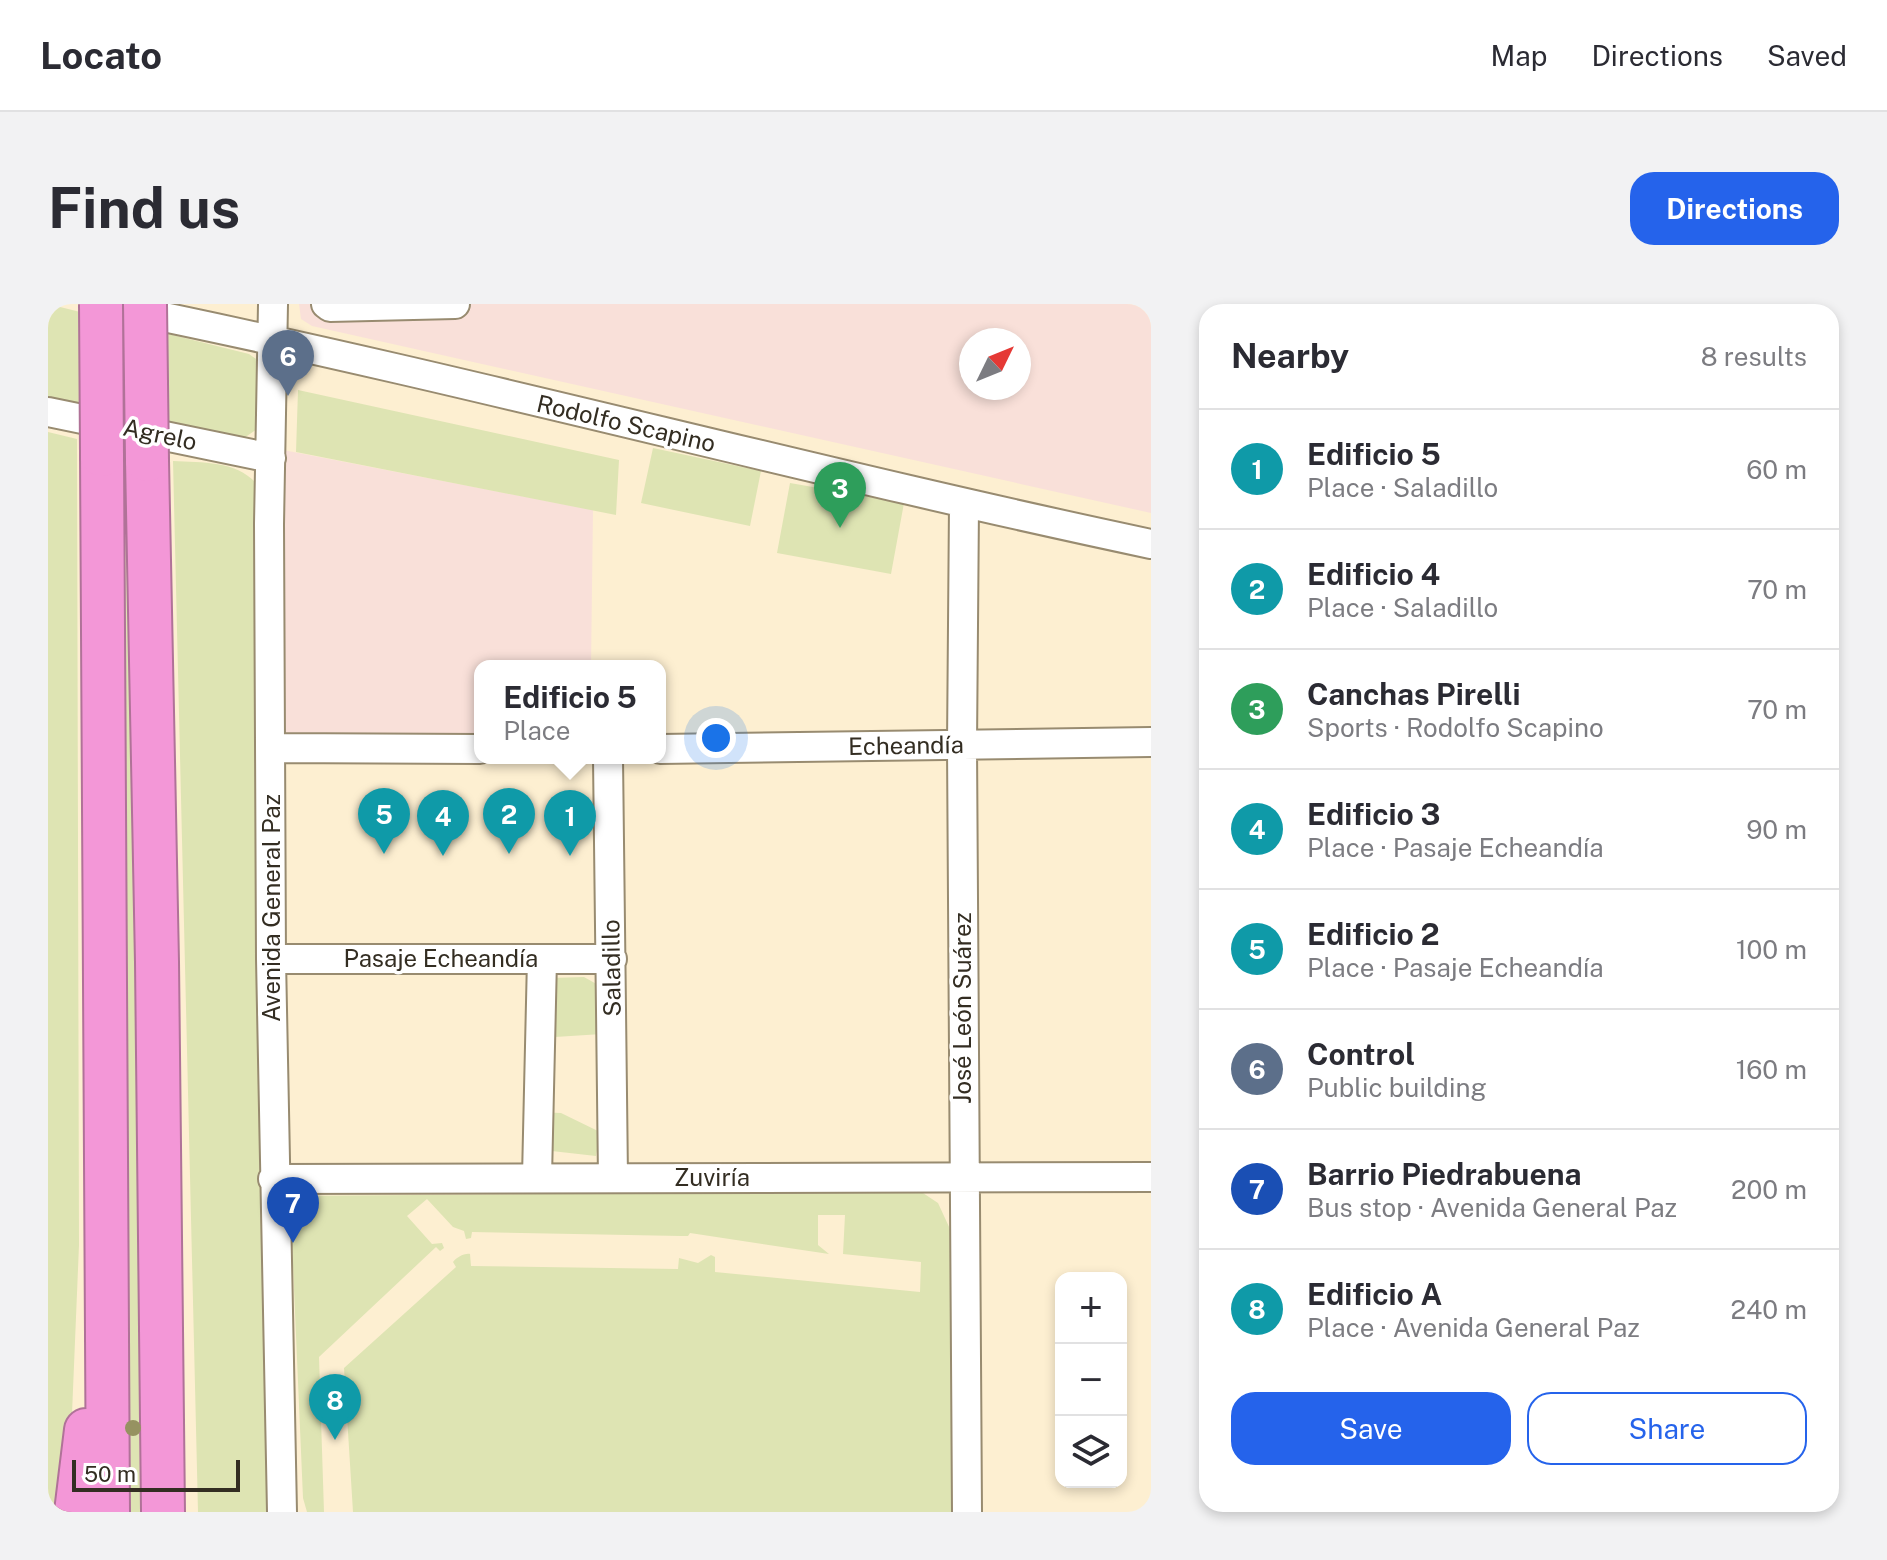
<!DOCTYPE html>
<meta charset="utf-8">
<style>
:root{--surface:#fff;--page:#f2f2f3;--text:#2b2b33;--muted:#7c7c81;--line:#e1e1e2;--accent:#2563eb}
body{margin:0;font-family:"Public Sans",sans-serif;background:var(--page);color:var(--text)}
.controls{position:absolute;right:24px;bottom:24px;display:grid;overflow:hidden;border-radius:16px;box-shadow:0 4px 12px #0003}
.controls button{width:72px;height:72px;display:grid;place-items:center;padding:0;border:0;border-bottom:2px solid var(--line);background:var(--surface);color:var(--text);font:40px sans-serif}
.compass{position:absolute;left:911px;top:24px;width:72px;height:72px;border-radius:50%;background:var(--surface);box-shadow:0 4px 12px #0003;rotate:47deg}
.scale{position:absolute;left:24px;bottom:20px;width:168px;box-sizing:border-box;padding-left:8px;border:4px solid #332d22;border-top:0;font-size:22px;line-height:28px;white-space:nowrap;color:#332d22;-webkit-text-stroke:6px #fff;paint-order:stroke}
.you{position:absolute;left:668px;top:434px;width:28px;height:28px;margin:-20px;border:6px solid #fff;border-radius:50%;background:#1a73e8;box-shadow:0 0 0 12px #1a73e833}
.badge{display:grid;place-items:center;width:52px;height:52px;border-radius:50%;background:var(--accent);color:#fff;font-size:26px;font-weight:700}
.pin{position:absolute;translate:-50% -66px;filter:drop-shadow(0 2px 4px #0008)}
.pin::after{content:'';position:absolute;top:42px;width:28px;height:24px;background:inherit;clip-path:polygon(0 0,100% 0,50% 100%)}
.popup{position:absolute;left:426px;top:356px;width:192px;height:104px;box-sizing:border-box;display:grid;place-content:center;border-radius:16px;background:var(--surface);filter:drop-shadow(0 2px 6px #0005);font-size:26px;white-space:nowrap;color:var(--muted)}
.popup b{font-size:30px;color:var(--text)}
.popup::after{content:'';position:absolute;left:50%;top:100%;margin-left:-16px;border:16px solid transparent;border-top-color:var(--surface)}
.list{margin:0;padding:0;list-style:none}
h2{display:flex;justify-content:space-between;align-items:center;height:104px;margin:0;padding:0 32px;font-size:34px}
h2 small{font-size:26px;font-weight:400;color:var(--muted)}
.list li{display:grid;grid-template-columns:52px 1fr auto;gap:24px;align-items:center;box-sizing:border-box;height:120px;padding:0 32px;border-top:2px solid var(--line)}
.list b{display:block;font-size:30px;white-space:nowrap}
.list p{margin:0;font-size:26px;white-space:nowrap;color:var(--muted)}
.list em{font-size:26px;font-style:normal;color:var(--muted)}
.actions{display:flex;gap:16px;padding:24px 32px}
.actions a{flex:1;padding:18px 0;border:2px solid var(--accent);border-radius:24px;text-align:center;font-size:28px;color:var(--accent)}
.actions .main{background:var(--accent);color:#fff}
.icon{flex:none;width:44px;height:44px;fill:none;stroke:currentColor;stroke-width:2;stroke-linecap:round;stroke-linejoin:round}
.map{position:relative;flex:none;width:1103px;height:1208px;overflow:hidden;border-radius:24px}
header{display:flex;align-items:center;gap:48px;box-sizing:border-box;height:112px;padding:0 40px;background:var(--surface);border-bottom:2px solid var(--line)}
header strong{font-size:38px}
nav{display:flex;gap:44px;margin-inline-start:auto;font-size:28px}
.intro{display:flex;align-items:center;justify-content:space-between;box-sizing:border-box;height:192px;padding:0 48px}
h1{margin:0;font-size:56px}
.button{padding:20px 36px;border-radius:24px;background:var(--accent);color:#fff;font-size:28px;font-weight:700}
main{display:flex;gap:48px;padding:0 48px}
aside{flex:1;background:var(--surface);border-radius:24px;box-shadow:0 4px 12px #0003}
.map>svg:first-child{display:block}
.industrial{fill:#f9e0d9;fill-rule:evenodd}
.green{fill:#dee4b3}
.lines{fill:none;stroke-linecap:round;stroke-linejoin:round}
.minor-casing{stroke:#988b70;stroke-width:32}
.highway-casing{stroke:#b07298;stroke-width:46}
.minor{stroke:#fff;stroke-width:28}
.highway{stroke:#f397d7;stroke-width:42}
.highway-bridge-casing{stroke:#b07298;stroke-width:46;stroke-linecap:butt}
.highway-bridge{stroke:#f397d7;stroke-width:42}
.tree{fill:#969261}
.labels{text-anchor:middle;stroke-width:7;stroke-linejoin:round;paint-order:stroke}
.street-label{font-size:24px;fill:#332d22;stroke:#fff}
</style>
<header>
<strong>Locato</strong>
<nav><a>Map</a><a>Directions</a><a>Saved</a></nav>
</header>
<div class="intro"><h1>Find us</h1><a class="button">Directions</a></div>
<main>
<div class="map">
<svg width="1103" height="1208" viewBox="0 0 1103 1208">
<rect width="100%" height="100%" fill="#fdefd1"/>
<path class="industrial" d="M251 0H1103V209L264 22 253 15ZM923 36H971V84H923Z
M235 146 545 206 543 362H432V439L234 431Z"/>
<path class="green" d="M0 0 201 50 211 57 212 123 196 134 0 96Z
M250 86 571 156 568 211 248 148Z
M0 128 29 135 31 941 23 1134 15 1208H0Z
M605 144 713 167 702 222 593 199Z
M125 157C156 159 192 156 212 184L222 1208H150Z
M742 179 856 199 843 270 729 249Z
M78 236 82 239 95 1208H79L74 239Z
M536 673 552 682 554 730 507 733 502 674Z
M488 808 513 809 552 828 548 852 486 845Z
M872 887 890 899 902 925 905 1208H305L296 1064 408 963 405 958C408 954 416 949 422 950L423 962 630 965 631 954 650 959 663 951 667 953V968L872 988 873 958 795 950 797 911H770V941L781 950 642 929 640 932H633L424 928 423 934 418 935 416 927 405 923 379 895 359 912 384 940 394 939 396 944 392 947 388 943 271 1053 276 1208H259L255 1194 242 892Z"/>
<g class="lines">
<g class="minor-casing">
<path id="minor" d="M225 0 221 220 223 655 234 1208
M278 0 282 3 407 0
M82 6C424 76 762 168 1103 240
M0 108 223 154
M916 201 914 442 919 1208
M224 444 432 445
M612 445 1103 438
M560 454 565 874
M223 655H564
M489 873 494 655
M225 875 1103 873"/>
</g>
<g class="highway-casing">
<path id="highway" d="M54 151 60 1208
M99 156 109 658 115 1208
M28 1208 38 1126"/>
</g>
<use href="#minor" class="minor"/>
<use href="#highway" class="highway"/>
<g class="highway-bridge-casing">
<path id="highway-bridge" d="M53 0 54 151
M97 0 99 156"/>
</g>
<use href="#highway-bridge" class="highway-bridge"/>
</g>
<circle class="tree" cx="85" cy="1124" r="8"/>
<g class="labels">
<g class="street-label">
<text transform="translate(578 120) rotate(13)" y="8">Rodolfo Scapino</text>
<text transform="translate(112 131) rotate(12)" y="8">Agrelo</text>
<text transform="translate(858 442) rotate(-1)" y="8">Echeandía</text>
<text transform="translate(224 604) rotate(-90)" y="8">Avenida General Paz</text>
<text x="393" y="663">Pasaje Echeandía</text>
<text transform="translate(564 664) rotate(-91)" y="8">Saladillo</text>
<text transform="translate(915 704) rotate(-90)" y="8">José León Suárez</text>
<text x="664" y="882">Zuviría</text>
</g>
</g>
</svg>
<div class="controls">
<button>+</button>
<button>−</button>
<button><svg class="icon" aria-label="layers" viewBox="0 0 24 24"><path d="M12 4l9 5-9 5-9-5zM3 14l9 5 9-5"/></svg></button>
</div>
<svg class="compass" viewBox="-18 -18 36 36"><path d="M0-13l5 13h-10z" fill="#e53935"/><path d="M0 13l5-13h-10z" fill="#7c7c81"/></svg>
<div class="scale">50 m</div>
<div class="you"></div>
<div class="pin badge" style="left:522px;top:552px;background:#0f9aa8">1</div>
<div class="popup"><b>Edificio 5</b>Place</div>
<div class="pin badge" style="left:461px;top:550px;background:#0f9aa8">2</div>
<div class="pin badge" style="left:792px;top:224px;background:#2e9e5b">3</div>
<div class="pin badge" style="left:395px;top:552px;background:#0f9aa8">4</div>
<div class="pin badge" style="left:336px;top:550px;background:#0f9aa8">5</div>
<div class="pin badge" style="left:240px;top:92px;background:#5c6f8a">6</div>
<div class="pin badge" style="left:245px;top:939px;background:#1a4fb4">7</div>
<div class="pin badge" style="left:287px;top:1136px;background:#0f9aa8">8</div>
</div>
<aside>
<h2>Nearby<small>8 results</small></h2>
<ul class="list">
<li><span class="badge" style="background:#0f9aa8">1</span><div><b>Edificio 5</b><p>Place · Saladillo</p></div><em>60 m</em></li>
<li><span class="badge" style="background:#0f9aa8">2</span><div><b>Edificio 4</b><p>Place · Saladillo</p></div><em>70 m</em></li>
<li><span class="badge" style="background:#2e9e5b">3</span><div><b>Canchas Pirelli</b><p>Sports · Rodolfo Scapino</p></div><em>70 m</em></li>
<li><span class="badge" style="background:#0f9aa8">4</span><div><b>Edificio 3</b><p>Place · Pasaje Echeandía</p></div><em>90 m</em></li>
<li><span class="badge" style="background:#0f9aa8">5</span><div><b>Edificio 2</b><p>Place · Pasaje Echeandía</p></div><em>100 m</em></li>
<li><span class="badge" style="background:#5c6f8a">6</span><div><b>Control</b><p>Public building</p></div><em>160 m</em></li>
<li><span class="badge" style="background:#1a4fb4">7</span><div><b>Barrio Piedrabuena</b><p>Bus stop · Avenida General Paz</p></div><em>200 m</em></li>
<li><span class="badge" style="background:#0f9aa8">8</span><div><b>Edificio A</b><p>Place · Avenida General Paz</p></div><em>240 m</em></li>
</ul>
<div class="actions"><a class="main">Save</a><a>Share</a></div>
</aside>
</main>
